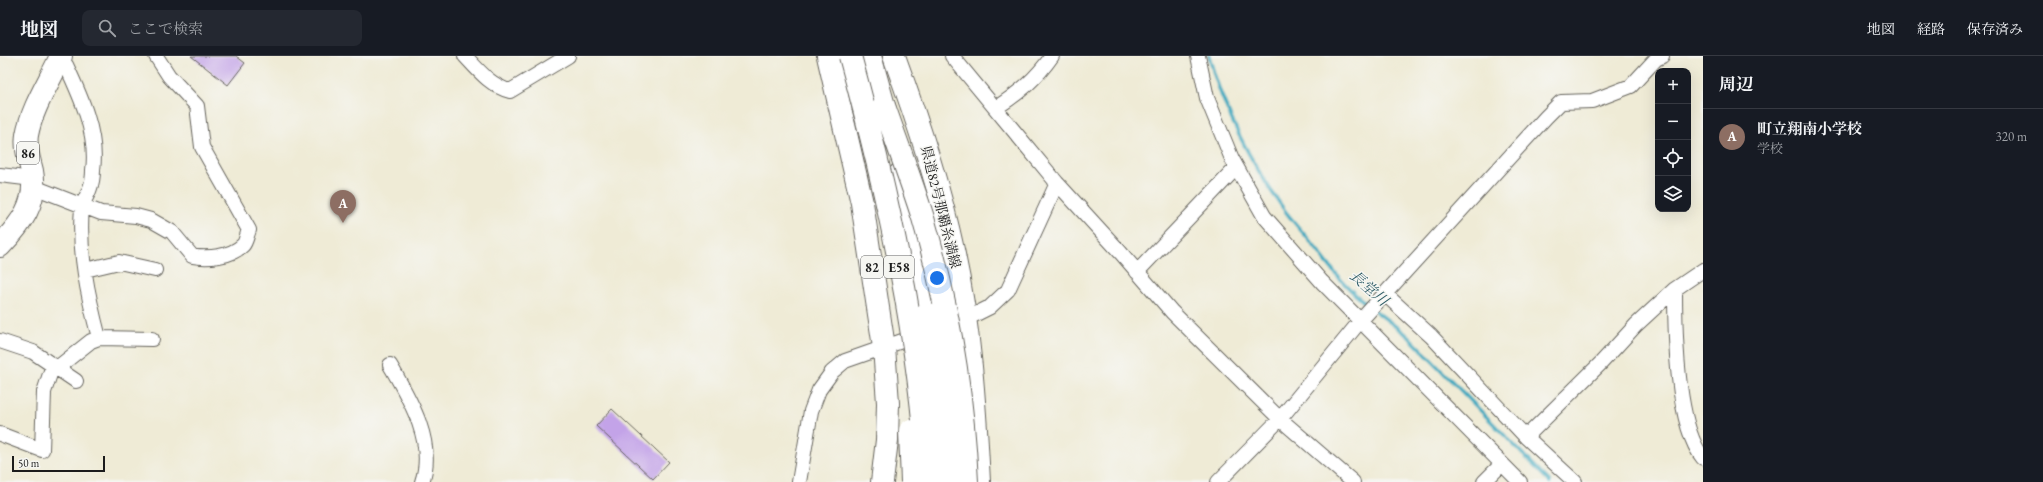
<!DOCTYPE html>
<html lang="ja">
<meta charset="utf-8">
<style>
:root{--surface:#171b24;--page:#242831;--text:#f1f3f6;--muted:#9ea1a6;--line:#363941;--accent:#d93025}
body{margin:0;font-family:"EB Garamond","Noto Serif JP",serif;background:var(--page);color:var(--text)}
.controls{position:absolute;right:12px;top:12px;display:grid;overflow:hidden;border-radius:8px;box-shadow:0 4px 16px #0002}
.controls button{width:36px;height:36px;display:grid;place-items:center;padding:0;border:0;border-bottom:1px solid var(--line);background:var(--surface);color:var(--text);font:20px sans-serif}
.scale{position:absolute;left:12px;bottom:10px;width:93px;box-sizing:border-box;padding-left:4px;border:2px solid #1c1c1c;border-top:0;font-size:11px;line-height:14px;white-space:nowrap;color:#1c1c1c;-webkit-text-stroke:3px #f6f6f2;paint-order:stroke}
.you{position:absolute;left:937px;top:222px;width:14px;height:14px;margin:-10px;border:3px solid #fff;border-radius:50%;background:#1a73e8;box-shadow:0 0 0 6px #1a73e833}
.badge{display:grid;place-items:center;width:26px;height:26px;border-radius:50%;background:var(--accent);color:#fff;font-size:13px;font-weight:700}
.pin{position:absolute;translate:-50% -33px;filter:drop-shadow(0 1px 2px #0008)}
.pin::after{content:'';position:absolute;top:21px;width:14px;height:12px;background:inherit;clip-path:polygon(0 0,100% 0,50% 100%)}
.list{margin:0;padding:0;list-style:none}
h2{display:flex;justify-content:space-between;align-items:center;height:52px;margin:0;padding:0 16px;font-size:17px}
h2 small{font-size:13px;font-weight:400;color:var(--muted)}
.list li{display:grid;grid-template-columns:26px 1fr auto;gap:12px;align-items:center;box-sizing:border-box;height:56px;padding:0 16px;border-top:1px solid var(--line)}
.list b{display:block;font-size:15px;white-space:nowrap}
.list p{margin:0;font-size:13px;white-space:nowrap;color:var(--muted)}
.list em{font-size:13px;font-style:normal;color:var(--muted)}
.icon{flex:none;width:22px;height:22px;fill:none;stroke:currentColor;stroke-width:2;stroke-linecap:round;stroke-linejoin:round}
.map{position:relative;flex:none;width:1703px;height:426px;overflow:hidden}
header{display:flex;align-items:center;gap:24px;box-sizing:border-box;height:56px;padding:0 20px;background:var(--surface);border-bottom:1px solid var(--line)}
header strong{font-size:19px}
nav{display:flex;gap:22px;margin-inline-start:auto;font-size:14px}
.search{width:280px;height:36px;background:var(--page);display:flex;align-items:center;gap:10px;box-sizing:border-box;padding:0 14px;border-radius:8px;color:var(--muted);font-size:15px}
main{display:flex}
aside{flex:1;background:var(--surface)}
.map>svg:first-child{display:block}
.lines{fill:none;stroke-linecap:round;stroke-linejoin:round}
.stream{stroke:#3fa9bf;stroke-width:3.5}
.building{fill:#c3a3e8}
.minor-casing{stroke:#66645d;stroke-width:16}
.primary-casing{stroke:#66645d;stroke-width:24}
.motorway-casing{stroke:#66645d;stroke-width:24}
.minor{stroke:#fff;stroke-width:14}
.primary{stroke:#fff;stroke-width:22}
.motorway{stroke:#fff;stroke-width:22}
.motorway-bridge-casing{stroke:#66645d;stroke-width:24;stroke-linecap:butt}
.motorway-bridge{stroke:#fff;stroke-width:22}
.labels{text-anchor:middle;stroke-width:3;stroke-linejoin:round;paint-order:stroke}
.shield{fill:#f6f6f2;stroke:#5d5d5c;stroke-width:1}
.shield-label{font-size:13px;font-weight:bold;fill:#1c1c1c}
.street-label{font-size:14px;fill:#1c1c1c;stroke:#f6f6f2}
.water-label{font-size:15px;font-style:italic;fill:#2c5b65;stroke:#f6f6f2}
</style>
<header>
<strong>地図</strong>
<div class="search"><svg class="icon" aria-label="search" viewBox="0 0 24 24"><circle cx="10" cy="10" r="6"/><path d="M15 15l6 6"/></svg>ここで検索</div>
<nav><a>地図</a><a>経路</a><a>保存済み</a></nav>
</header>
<main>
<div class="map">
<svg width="1703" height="426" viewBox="0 0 1703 426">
<rect width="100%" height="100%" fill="#f6f6f2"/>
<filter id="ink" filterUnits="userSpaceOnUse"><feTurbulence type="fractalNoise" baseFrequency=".025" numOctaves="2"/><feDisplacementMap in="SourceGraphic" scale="8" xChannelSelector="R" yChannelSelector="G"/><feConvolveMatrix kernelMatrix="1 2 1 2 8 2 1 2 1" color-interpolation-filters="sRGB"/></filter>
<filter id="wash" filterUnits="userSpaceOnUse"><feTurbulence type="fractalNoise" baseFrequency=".012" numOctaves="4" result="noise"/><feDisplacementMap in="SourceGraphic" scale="16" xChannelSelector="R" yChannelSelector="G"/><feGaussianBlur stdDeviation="0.9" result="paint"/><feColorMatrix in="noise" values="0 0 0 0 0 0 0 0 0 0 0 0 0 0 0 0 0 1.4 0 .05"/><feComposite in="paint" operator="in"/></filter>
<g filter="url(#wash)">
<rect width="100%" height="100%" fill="#efebd6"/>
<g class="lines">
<path class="stream" d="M1209 0C1222 52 1252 109 1283 152 1292 165 1304 177 1314 190 1333 214 1344 231 1369 250
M1374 254 1407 279 1550 426"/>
</g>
<g id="blocks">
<path class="building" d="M191 0H236L245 7 228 29Z
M612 353 669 406 653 423 596 370Z"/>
</g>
</g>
<g filter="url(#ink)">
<use href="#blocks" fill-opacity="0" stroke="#66645d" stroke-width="1"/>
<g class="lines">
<g class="minor-casing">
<path id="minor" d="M465 0C478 14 491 30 510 35L568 0
M952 0 1057 127 1121 197 1172 256 1280 363 1353 426
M1198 0 1207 42 1232 103 1264 160 1322 226 1520 426
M58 6 66 9C81 41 98 78 93 114 93 120 92 127 90 132 88 139 83 145 82 152 78 195 88 240 99 282
M996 52C1019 37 1036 23 1052 0
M0 119 33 123
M34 131 101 157 136 160 151 164 172 176 192 200C207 203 231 201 243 189 246 186 247 178 249 174L202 91 197 50 169 20 156 0
M85 214 119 206 155 214
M1137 216 1236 112
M1675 233C1675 276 1676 369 1703 402
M1385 238 1431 280 1526 381 1575 426
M958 267 990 251 1008 234 1057 127
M0 285 33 296 76 325
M390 309C409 342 436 386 422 426
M57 312 91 285 99 282 152 283
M0 378 42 394 44 336 53 309
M1526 381 1601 307 1636 269 1675 233 1703 214
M799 426 811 355 819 334 832 316 845 305 919 279
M1218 426 1280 363 1361 264 1546 61 1561 46 1592 45 1631 30 1656 3 1662 0
M1484 426 1502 408"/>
</g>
<g class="primary-casing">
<path id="primary" d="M828 0 862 147 884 291 888 347 887 384 882 426
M894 0C917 63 939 128 953 194 970 271 975 348 979 426
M0 190C21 168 38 147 32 115 29 103 25 91 27 79 32 51 50 25 61 0"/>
</g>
<g class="motorway-casing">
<path id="motorway" d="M870 0 889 68
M900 118 914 181 927 257"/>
</g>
<use href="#minor" class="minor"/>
<use href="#primary" class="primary"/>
<use href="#motorway" class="motorway"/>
<g class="motorway-bridge-casing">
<path id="motorway-bridge" d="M850 0C888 139 920 282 928 426
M884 50C897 87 911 124 923 162 948 248 963 337 967 426
M927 257 939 338 946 426
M910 375 912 426"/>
</g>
<use href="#motorway-bridge" class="motorway-bridge"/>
</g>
</g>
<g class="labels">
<g class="shield">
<rect x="17" y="86" width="22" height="22" rx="3"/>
<rect x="861" y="200" width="22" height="22" rx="3"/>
<rect x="884" y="200" width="30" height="22" rx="3"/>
</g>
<g class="shield-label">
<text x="28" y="102">86</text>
<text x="872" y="216">82</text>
<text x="899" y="216">E58</text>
</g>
<g class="street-label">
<text transform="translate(941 151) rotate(76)" y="5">県道82号那覇糸満線</text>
</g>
<g class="water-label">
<text transform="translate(1369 232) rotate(41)" y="5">長堂川</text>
</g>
</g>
</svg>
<div class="controls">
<button>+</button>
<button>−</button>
<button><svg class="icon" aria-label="locate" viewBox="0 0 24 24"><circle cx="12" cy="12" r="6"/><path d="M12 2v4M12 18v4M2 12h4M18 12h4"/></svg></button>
<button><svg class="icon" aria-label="layers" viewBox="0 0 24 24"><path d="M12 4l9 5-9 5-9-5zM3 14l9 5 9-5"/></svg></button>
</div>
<div class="scale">50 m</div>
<div class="you"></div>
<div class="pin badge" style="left:343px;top:167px;background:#8d6e63">A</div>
</div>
<aside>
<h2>周辺<small></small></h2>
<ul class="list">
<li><span class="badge" style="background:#8d6e63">A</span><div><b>町立翔南小学校</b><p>学校</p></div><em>320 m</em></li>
</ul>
</aside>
</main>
